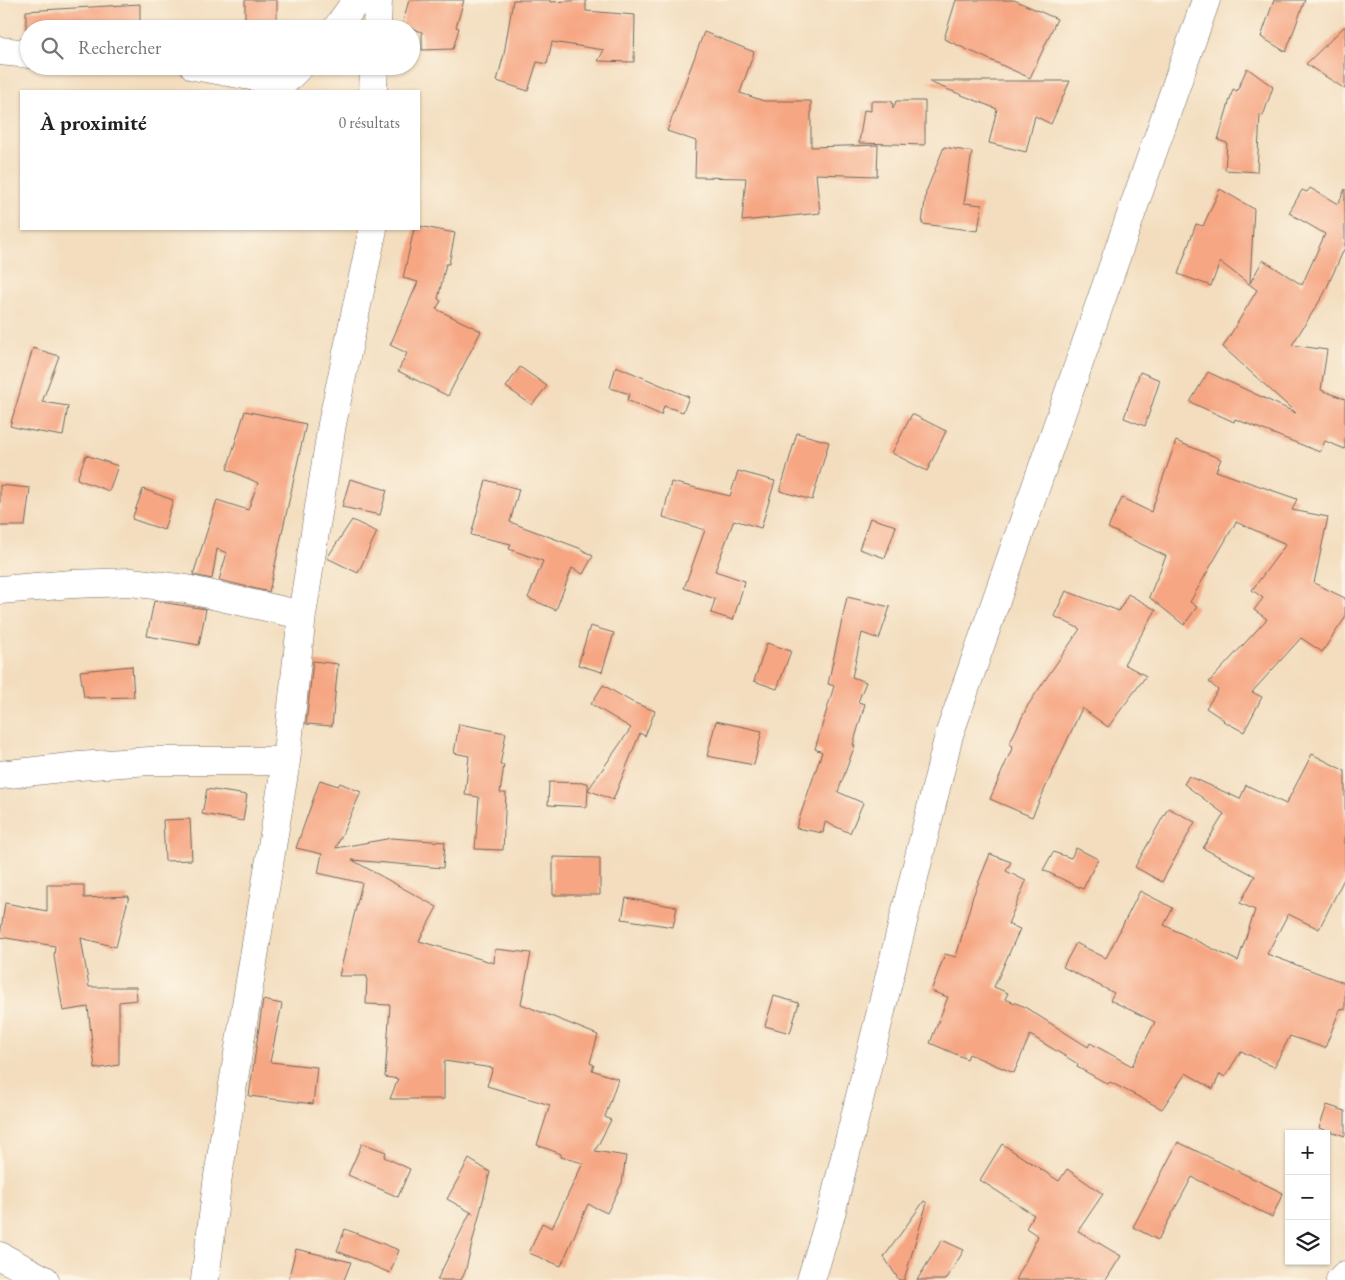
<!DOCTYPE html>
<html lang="fr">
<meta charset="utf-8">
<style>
:root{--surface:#fff;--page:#f2f2f2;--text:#202124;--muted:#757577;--line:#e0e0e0}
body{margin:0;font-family:"EB Garamond",serif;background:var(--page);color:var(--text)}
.controls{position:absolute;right:15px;bottom:15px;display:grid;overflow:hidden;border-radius:0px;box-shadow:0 1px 4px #0004}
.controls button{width:45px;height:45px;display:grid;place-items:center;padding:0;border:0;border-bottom:1px solid var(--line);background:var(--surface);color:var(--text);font:25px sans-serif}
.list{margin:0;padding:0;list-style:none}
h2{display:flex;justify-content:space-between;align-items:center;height:65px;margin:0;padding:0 20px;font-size:21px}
h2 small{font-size:16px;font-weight:400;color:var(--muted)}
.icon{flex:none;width:28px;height:28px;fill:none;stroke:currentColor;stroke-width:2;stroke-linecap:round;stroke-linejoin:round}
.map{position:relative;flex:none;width:1345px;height:1280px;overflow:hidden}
.search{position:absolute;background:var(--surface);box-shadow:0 1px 4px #0004;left:20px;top:20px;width:400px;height:55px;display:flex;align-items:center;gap:12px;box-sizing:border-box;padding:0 18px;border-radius:28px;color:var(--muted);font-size:19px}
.panel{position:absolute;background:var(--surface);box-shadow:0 1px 4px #0004;left:20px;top:90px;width:400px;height:140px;border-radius:0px}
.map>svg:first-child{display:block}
.building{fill:#f6a682}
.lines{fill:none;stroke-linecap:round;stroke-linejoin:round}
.minor-casing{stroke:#71695e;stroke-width:29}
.highway-casing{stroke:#71695e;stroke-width:29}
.minor{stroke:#fff;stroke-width:28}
.highway{stroke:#fff;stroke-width:28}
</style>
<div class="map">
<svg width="1345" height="1280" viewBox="0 0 1345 1280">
<rect width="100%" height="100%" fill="#fcf5e5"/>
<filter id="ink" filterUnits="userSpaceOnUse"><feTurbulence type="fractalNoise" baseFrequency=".02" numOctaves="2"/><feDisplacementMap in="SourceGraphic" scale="10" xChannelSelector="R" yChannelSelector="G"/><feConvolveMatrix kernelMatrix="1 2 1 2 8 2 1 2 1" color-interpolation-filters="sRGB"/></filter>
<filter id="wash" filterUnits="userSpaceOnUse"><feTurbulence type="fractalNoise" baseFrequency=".0096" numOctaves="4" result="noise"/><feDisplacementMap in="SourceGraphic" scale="20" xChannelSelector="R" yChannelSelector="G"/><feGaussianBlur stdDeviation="1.12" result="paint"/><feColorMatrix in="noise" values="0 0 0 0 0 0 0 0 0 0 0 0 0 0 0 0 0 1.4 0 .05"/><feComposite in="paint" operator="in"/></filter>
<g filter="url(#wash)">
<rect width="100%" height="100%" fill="#f3ddbe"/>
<g id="blocks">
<path class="building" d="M245 0H277V22H245Z
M409 0H464L456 27 459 28 453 49 422 50V32L402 25Z
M513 0H550V2L586 0V11L635 15 634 62 598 61 604 50 552 42 547 64 537 62 528 91 497 81 504 54Z
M956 0H1014L1057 19 1030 78 944 39Z
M1274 0H1305L1286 52 1261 37Z
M140 4V29H26V11Z
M1345 26V89L1306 64Z
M704 32 754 52 740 93 764 101H811V147L878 145 877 176 816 174 820 213 742 221 746 178 695 177 696 141 667 131Z
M1247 68 1273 87 1263 116 1260 115 1257 172 1225 170 1227 143 1218 140 1233 89 1237 91Z
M929 81H1070L1051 124 1035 116 1026 152 989 143 997 109 929 82Z
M871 101H892L893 109 896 101H925V145L859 143 864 110 871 111Z
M944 147 972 152 964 203 982 205 978 231 922 224 926 192Z
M1310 188 1338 204 1345 189V247L1324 294 1292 345 1327 350 1321 390 1345 399V449L1325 441 1320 452 1235 419 1234 422 1190 402 1208 372 1296 413 1223 347 1257 290 1220 262 1211 286 1178 274 1196 224 1203 226 1220 189 1254 209 1250 283 1263 260 1302 285 1325 234 1289 213 1302 190 1307 192Z
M419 226 455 233 449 264H446L438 299 441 301 436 309 481 331 448 396 398 371 407 353 390 345 418 282 403 278 414 229H419Z
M33 348 59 356 42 402 68 406 63 436 22 429 10 426Z
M616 366 689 397 683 412 664 406 661 415 627 400 630 394 610 388Z
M520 367 547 386 532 405 506 387Z
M1140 372 1160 380 1145 426 1124 418Z
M245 411 306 424 269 592 219 580 227 553 217 549 212 579 193 575 217 500 248 510 258 483 227 469Z
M912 414 946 431 927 471 892 453Z
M797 433 829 442 812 500 780 491Z
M1176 441 1221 459 1216 471 1297 499 1292 510 1328 517 1314 583 1345 598V618L1322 652 1301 638 1252 692 1262 697 1244 732 1223 721 1224 720 1206 708 1218 690 1209 682 1267 619 1254 610 1263 598 1252 590 1286 544 1236 522 1190 602 1197 607 1184 625 1149 597 1166 556 1108 528 1122 498 1151 512Z
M86 455 118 466 109 491 77 479Z
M738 471 775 481 761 528 734 520 715 571 745 581 733 620 711 613 715 599 684 588 705 530 663 517 671 482 730 496Z
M350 479 387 490 380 515 342 507Z
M486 480 519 489 510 522 579 548 593 556 583 574 572 568 556 610 528 598 543 561 509 549 511 544 471 535Z
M0 485 30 488 25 526H0Z
M143 489 173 500 164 530 132 519Z
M870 518 896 526 885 558 859 549Z
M352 520 377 532 358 573 327 558Z
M1066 591 1119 611 1128 594 1156 610 1124 664 1146 676 1108 727 1082 708 1032 817 990 799 1013 746 1009 744 1028 705 1080 629 1054 616Z
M847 597 890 607 879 639 862 633 852 677 866 682 858 702 865 704 853 745H855L838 792 863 803 850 833 825 822 823 833 796 828 822 752 815 749 834 686 828 684Z
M154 601 206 609 199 645 147 636Z
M590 626 614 633 602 672 578 665Z
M767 643 791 651 777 689 754 681Z
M313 661 338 664 332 726 306 724Z
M132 666 134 697 88 698V697H84L80 671Z
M603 685 632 702 655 711 645 736 640 733 613 800 588 790 587 807 548 805 549 782 588 783V790L631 728 591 704Z
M716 721 762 731 754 765 707 756Z
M459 724 506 733 500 765H504L500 793H506L503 850 475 849 479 797 465 795 469 756 454 753Z
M1312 754 1345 771V877L1319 929 1288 914 1267 954 1345 983V1010L1340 1009 1325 1048 1290 1036 1274 1067 1241 1051 1225 1077 1220 1074 1213 1089 1186 1073 1162 1109 1110 1082 1108 1084 1077 1067 1078 1064 1030 1035 1014 1073 969 1054 967 1059 930 1043 948 997 931 991 945 954 956 957 973 896 990 854 1011 862 1006 871 1026 881 1008 924 1020 929 994 987 1008 993 1005 999 1023 1006 1088 1047 1090 1043 1132 1066 1155 1022 1110 1000 1114 993 1063 967 1076 943 1106 958 1140 891 1173 908 1164 925 1238 961 1255 910 1240 903 1255 876 1203 848 1224 814 1184 784 1189 776 1240 799 1246 785 1286 804Z
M320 780 338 786 340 783 361 792 336 848 392 838 445 842 443 868 352 860 437 907 419 941 494 963 495 949 531 953 521 1004 598 1035 590 1063 594 1065 592 1070 618 1079 605 1117 611 1120 595 1151 626 1156 622 1183 607 1213 588 1204 561 1266 529 1253 542 1223 552 1228 583 1163 561 1157V1154L537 1145 550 1105 487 1086 493 1068 444 1061V1099H390L398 1079 385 1077 390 1005 366 1004 367 976H339L362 883 318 873 322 854 296 848Z
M207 789 247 795 243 821 202 814Z
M1168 808 1195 822 1162 882 1135 867Z
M190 819 192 860 165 861 163 820Z
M1076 848 1098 859 1083 889 1043 870 1053 852 1071 858Z
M553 857 600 858V895H553Z
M47 885H84V898L129 896 116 947 81 938 89 987H136L137 1000 119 1002V1065L95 1069 88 1007 63 1011 54 956 55 946 0 937 5 903 47 911Z
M626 898 677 907 673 927 622 919Z
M774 996 799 1003 790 1033 765 1026Z
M263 1000 282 1004 270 1062 317 1067 313 1104 249 1096Z
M1327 1105 1345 1111V1136L1319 1128Z
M1178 1142 1283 1193 1272 1217 1192 1177 1158 1240 1133 1227Z
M362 1143 386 1152 384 1157 410 1169 398 1197 348 1175Z
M1002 1144 1059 1181 1067 1169 1103 1194 1078 1231 1121 1256 1106 1280H1016L1038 1236 1026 1228 1034 1215 980 1180Z
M469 1159 490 1172 465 1272 461 1280H437L470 1213 474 1214 447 1199Z
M924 1201 927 1203 904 1280H899L884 1257Z
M345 1229 399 1250 390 1273 337 1251Z
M942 1240 964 1250 946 1280H917Z
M296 1249 351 1262 344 1280H288Z"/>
</g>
</g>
<g filter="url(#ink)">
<use href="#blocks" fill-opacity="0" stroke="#71695e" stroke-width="1"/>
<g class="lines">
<g class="minor-casing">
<path id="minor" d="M336 29 357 0
M377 29 378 0
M0 51 29 54
M194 66 284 82 300 66
M373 91 374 66
M0 590 72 584 131 582 186 589 302 615
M0 775 79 766 150 761H286
M0 1256 45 1280
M205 1280 218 1176 286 761 302 615 332 424 373 229
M1340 1280 1345 1275"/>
</g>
<g class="highway-casing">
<path id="highway" d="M811 1280 830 1218 949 735 1206 0"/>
</g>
<use href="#minor" class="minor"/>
<use href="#highway" class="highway"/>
</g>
</g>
</svg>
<div class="controls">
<button>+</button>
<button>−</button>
<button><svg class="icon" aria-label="layers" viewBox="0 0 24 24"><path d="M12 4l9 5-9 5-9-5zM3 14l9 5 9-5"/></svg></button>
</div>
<div class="search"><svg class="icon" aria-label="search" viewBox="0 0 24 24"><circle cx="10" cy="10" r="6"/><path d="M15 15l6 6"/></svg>Rechercher</div>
<section class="panel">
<h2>À proximité<small>0 résultats</small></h2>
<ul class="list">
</ul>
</section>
</div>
